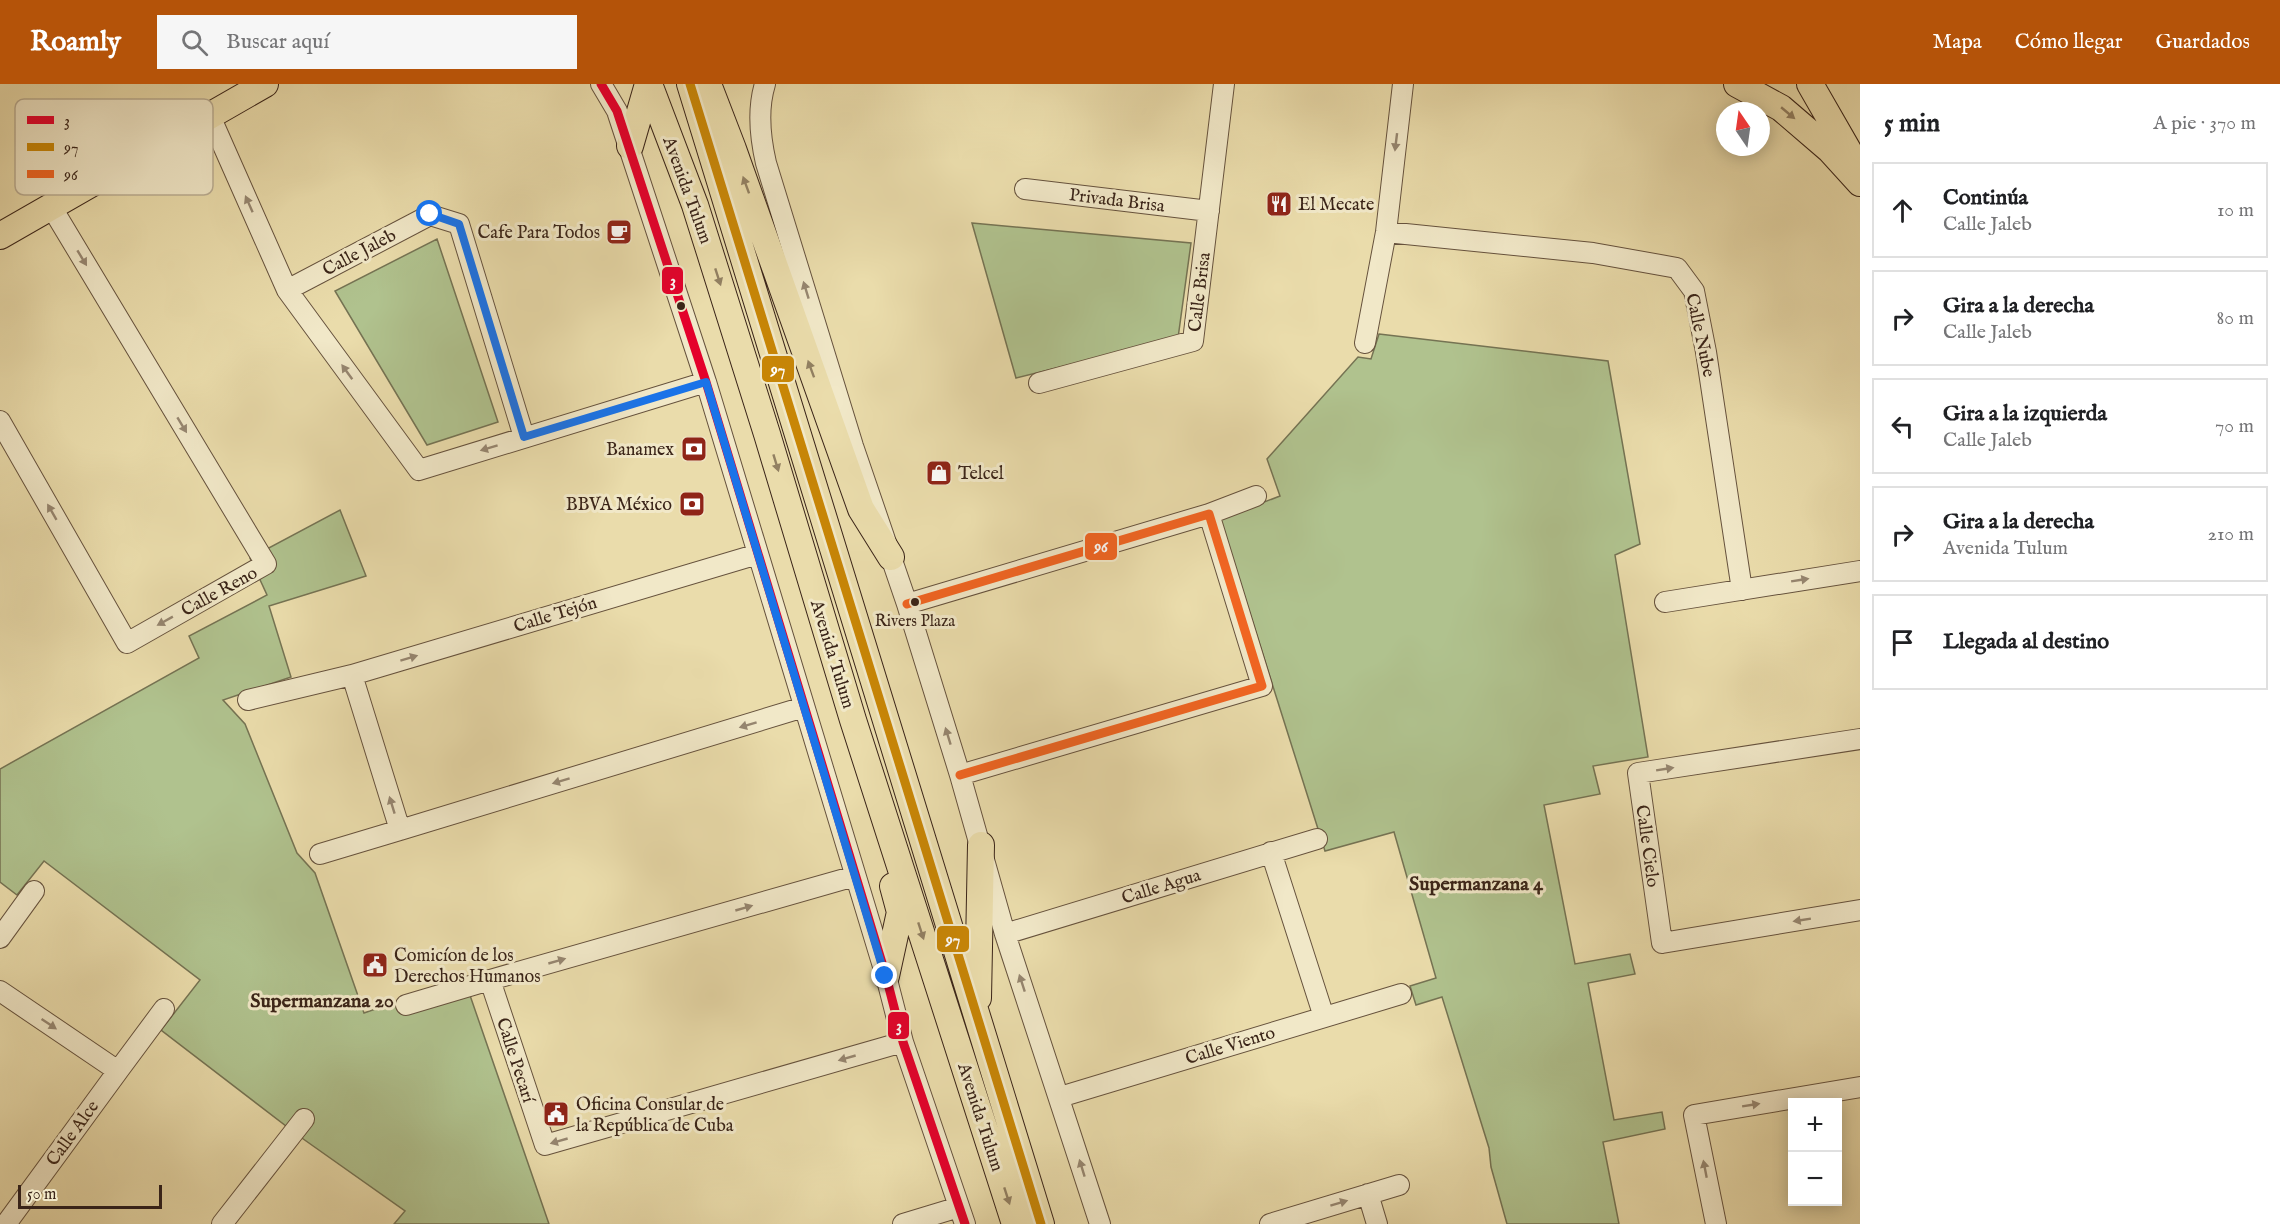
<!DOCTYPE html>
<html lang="es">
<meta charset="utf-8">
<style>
:root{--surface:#fff;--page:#f6f6f6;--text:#202124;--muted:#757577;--line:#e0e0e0;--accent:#b45309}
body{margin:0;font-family:"IM FELL English",serif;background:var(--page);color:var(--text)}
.controls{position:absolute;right:18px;bottom:18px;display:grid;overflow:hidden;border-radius:0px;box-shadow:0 3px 15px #0003}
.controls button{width:54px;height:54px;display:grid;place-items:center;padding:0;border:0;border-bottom:2px solid var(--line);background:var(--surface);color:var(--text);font:30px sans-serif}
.compass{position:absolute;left:1716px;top:18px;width:54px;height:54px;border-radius:50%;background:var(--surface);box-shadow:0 3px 15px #0003;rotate:347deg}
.scale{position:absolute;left:18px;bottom:15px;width:144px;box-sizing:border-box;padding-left:6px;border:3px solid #3a2418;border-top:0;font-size:16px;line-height:21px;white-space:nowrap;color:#3a2418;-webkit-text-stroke:4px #f1e8c8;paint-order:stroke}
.stop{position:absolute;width:18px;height:18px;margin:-14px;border:4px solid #1a73e8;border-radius:50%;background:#fff}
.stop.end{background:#1a73e8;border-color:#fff;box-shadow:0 2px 6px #0008}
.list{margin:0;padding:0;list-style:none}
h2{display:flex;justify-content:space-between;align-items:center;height:78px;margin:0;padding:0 24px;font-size:26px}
h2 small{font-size:20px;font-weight:400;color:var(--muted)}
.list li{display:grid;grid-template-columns:39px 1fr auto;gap:18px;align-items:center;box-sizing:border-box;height:96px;margin:0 12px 12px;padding:0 12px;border:2px solid var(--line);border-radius:0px}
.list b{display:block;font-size:22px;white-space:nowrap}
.list p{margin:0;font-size:20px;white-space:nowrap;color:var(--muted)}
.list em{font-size:20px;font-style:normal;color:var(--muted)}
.icon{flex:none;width:33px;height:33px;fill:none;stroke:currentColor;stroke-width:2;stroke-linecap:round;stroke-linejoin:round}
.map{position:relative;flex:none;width:1860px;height:1140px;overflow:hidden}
header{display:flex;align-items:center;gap:36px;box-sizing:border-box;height:84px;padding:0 30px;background:var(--accent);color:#fff}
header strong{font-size:28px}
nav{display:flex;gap:33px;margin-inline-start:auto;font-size:21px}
.search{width:420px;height:54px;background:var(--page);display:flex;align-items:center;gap:15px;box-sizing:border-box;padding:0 21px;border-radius:0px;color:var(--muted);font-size:22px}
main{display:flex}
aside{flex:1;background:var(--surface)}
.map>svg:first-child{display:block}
.green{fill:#b0c28e;stroke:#757353;stroke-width:1.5}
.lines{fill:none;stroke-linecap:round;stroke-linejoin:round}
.minor-casing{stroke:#66523d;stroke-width:22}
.major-casing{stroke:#3a2418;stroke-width:28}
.minor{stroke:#f1e8c8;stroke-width:20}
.major{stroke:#eadcab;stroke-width:26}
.bus-1-casing{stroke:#f1e8c8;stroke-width:14}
.bus-2-casing{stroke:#f1e8c8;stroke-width:14}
.bus-3-casing{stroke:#f1e8c8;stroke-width:14}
.bus-1{stroke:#e4002b;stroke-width:9}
.bus-2{stroke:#c88606;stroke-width:9}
.bus-3{stroke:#f26522;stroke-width:9}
.oneway{fill:#928062}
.oneway2{fill:#968670}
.route{stroke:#1a73e8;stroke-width:8}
.bus-dot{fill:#3a2418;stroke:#f1e8c8;stroke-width:2}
.labels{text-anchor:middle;stroke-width:6;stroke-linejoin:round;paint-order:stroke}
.bus-label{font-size:16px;fill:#3a2418;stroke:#f1e8c8}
.street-label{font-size:18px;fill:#3a2418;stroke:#f1e8c8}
.poi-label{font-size:18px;fill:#3a2418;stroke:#f1e8c8;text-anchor:start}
.neighbourhood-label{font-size:20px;font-weight:bold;fill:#3a2418;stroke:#f1e8c8}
.key{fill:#f1e8c8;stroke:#baad93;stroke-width:1.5}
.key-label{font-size:16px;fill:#3a2418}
.line-badge{stroke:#f1e8c8;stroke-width:2}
.badge-label{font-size:16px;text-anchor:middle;font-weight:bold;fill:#fff}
</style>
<header>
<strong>Roamly</strong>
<div class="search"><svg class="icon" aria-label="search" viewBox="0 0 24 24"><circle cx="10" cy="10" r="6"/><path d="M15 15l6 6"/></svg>Buscar aquí</div>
<nav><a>Mapa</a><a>Cómo llegar</a><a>Guardados</a></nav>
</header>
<main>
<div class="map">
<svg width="1860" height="1140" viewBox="0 0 1860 1140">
<rect width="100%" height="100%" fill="#eadcab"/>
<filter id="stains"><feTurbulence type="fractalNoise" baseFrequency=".00333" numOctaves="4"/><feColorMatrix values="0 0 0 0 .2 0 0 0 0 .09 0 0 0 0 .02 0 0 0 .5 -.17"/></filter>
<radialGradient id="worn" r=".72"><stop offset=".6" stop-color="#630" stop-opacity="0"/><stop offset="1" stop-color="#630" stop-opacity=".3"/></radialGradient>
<path class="green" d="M972 139 1191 159 1178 254 1016 294Z
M437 155 498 338 427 361 335 207Z
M1379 250 1608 277 1640 460 1615 471 1648 673 1593 682 1600 710 1544 721 1575 880 1630 870 1635 890 1588 899 1614 1036 1662 1028 1665 1045 1603 1058 1619 1140H1507L1491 1083 1489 1064 1442 913 1416 921 1410 902 1436 894 1394 748 1325 767 1220 435 1280 412 1267 375 1358 273 1371 275Z
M340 426 366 492 269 522 291 593 223 616 245 640 297 769 315 789 364 929 464 894 549 1140H394L405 1127 299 1052 161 946 200 896 44 777 17 811 0 798V685L199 574 189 552 267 511 250 474Z"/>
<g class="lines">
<g class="minor-casing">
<path id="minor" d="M601 0 617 27 706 298 886 892 903 958 965 1140
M765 0C757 26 760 53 766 79L853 362 907 520 960 691 1005 850 1100 1140
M210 32 287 206 419 386 706 298
M1025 105 1209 127
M1386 148 1593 169 1677 184 1694 207 1706 268 1742 506
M287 206 430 131 459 140 524 353
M1365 259 1386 148 1403 0
M1039 299 1193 257 1224 0
M0 337 127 559 266 480 52 124
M1209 430 1256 412
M758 470 352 591 400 746 804 623
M1665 518 1860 487
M907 520 1209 430 1262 602 960 691
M248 616 352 591
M1860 655 1638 689 1662 859 1860 826
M1271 768 1324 933
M320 770 400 746
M855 792 490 896 545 1061 903 958
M1005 850 1317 755
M0 854 34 807
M0 907 118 987 6 1140
M406 921 490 896
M118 987 164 925
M1060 1013 1401 910
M1368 1110 1377 1140
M222 1140 304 1035
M903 1140 959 1123
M1270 1140 1399 1101
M1716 1140 1694 1031 1860 1003"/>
</g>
<g class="major-casing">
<path id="major" d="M649 0 695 121 767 350 853 636 1015 1140
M690 0 1041 1140
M708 0 733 65 861 425 891 473
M1737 0 1781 24 1830 66 1860 99
M1810 0 1856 80
M630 62 648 0
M0 152 265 0
M886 892 900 828 893 802
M978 914 981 761"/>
</g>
<use href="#minor" class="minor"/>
<use href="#major" class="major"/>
<g class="bus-1-casing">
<path id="bus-1" d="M601 0 617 27 706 298 886 892 903 958 965 1140"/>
</g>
<g class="bus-2-casing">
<path id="bus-2" d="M690 0 1041 1140"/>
</g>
<g class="bus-3-casing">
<path id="bus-3" d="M907 520 1209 430 1262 602 960 691"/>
</g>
<use href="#bus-1" class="bus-1"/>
<use href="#bus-2" class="bus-2"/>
<use href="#bus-3" class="bus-3"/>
</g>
<defs><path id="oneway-solid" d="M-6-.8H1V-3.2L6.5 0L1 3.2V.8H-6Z" transform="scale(1.5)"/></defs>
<g class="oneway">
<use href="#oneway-solid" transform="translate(1788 29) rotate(40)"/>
<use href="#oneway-solid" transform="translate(746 101) rotate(-110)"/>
<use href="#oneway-solid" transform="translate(718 193) rotate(72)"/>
<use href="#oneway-solid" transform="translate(811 285) rotate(-110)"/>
<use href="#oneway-solid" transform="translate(776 379) rotate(73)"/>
<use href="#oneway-solid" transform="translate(921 847) rotate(72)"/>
<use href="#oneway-solid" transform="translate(1007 1112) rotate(72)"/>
</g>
<g class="oneway2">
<use href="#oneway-solid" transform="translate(1396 58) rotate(97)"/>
<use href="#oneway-solid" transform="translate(249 120) rotate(-114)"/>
<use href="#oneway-solid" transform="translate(82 174) rotate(59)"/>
<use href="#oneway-solid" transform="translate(806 206) rotate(-107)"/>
<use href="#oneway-solid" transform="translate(347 288) rotate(-126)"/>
<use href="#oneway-solid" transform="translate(182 341) rotate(59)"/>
<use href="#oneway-solid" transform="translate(489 364) rotate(163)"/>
<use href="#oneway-solid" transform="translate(52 428) rotate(-120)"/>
<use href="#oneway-solid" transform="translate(1800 496) rotate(-9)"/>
<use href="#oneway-solid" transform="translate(165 537) rotate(151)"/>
<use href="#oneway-solid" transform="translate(409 574) rotate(-17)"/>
<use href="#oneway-solid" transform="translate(748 641) rotate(163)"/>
<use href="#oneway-solid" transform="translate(948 652) rotate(-107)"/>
<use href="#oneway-solid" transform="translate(1665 685) rotate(-9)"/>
<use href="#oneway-solid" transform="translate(561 697) rotate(163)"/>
<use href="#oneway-solid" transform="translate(392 721) rotate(-107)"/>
<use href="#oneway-solid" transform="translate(744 824) rotate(-16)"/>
<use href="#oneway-solid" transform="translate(1802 836) rotate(171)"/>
<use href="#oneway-solid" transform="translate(557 877) rotate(-16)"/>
<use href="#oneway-solid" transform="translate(1022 899) rotate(-108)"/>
<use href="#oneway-solid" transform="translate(49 940) rotate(34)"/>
<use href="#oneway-solid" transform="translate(847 974) rotate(164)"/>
<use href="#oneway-solid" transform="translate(1751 1021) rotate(-9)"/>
<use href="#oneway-solid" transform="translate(559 1057) rotate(164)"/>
<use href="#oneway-solid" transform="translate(1082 1084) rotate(-107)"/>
<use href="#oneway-solid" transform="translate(1705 1085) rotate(-101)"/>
<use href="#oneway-solid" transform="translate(1339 1119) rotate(-17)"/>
</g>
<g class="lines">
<path class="route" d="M430 130 459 140 524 353 706 298 885 892"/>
</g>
<defs>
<g id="restaurant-square" transform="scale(1.35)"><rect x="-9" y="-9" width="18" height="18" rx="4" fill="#8f2418" stroke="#f1e8c8"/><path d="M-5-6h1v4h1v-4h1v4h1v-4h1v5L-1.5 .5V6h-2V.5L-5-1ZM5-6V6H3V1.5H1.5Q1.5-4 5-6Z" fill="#fff"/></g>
<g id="cafe-square" transform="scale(1.35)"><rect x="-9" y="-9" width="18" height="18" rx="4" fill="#8f2418" stroke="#f1e8c8"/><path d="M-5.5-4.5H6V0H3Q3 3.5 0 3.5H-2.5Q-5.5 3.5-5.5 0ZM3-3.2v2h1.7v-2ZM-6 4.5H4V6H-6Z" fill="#fff"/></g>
<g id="bank-square" transform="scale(1.35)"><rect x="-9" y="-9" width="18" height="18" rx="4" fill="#8f2418" stroke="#f1e8c8"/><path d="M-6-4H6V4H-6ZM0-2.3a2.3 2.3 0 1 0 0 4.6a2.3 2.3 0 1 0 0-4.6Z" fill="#fff"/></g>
<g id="shop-square" transform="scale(1.35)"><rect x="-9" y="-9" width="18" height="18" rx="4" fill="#8f2418" stroke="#f1e8c8"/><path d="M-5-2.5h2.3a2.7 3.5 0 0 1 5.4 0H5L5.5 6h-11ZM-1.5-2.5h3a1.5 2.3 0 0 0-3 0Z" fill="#fff"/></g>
<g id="civic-square" transform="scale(1.35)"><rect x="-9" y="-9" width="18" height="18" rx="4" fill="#8f2418" stroke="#f1e8c8"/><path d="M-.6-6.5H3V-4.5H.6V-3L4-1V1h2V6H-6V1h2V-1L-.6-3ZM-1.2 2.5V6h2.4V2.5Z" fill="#fff"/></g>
</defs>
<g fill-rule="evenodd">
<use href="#restaurant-square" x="1279" y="120"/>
<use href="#cafe-square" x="619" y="148"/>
<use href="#bank-square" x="694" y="365"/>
<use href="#shop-square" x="939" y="389"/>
<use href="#bank-square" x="692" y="420"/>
<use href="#civic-square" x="375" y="881"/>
<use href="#civic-square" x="556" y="1030"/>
</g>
<g class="bus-dot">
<circle cx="681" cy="222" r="5"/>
<circle cx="915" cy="518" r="5"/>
</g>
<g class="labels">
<g class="bus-label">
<text x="915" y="542">Rivers Plaza</text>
</g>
<g class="street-label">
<text transform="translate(688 106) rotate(70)" y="6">Avenida Tulum</text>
<text transform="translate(1117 116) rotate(7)" y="6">Privada Brisa</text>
<text transform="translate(359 168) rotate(-28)" y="6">Calle Jaleb</text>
<text transform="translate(1199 208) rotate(-83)" y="6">Calle Brisa</text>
<text transform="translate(1701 251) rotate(78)" y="6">Calle Nube</text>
<text transform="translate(219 507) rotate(-29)" y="6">Calle Reno</text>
<text transform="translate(555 530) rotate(-17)" y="6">Calle Tejón</text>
<text transform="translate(833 570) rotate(73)" y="6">Avenida Tulum</text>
<text transform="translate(1648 762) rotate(82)" y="6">Calle Cielo</text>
<text transform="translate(1161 802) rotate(-17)" y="6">Calle Agua</text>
<text transform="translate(1230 961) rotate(-17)" y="6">Calle Viento</text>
<text transform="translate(516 976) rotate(72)" y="6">Calle Pecarí</text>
<text transform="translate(981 1033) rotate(72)" y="6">Avenida Tulum</text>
<text transform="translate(72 1049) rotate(-54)" y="6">Calle Alce</text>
</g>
<g class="poi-label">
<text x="1298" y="126">El Mecate</text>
<text x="600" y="154" text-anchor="end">Cafe Para Todos</text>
<text x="674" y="371" text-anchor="end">Banamex</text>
<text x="958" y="395">Telcel</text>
<text x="672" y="426" text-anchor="end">BBVA México</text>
<text x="394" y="877">Comicíon de los<tspan x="394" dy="21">Derechos Humanos</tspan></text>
<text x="576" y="1026">Oficina Consular de<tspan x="576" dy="21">la República de Cuba</tspan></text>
</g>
<g class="neighbourhood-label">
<text x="1476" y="806">Supermanzana 4</text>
<text x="322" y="923">Supermanzana 20</text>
</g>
</g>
<rect x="15" y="15" width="198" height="96" rx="9" class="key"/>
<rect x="27" y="32" width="27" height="8" fill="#e4002b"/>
<rect x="27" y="59" width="27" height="8" fill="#c88606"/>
<rect x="27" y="86" width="27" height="8" fill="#f26522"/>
<g class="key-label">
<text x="64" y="42">3</text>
<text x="64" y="69">97</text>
<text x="64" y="96">96</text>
</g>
<g class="line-badge">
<rect x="661" y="182" width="23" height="29" rx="6" fill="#e4002b"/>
<rect x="761" y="271" width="34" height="28" rx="6" fill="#c88606"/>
<rect x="1084" y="448" width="34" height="29" rx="6" fill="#f26522"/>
<rect x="936" y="841" width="34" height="28" rx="6" fill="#c88606"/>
<rect x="887" y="927" width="23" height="29" rx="6" fill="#e4002b"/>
</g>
<g class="badge-label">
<text x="673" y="202">3</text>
<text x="778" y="291">97</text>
<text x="1101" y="468">96</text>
<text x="953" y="861">97</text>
<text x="899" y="947">3</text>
</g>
<rect width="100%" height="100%" filter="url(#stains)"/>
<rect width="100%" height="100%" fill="url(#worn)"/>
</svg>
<div class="controls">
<button>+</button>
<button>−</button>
</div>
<svg class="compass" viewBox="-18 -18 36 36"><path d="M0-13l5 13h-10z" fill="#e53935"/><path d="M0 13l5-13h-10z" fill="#757577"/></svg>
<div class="scale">50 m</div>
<div class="stop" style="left:430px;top:130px"></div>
<div class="stop end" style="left:885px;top:892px"></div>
</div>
<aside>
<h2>5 min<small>A pie · 370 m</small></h2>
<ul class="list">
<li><svg class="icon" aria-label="ahead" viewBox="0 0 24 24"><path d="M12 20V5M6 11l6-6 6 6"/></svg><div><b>Continúa</b><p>Calle Jaleb</p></div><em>10 m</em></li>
<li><svg class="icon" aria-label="right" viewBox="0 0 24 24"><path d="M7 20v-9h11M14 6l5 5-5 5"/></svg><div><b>Gira a la derecha</b><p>Calle Jaleb</p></div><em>80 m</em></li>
<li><svg class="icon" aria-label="left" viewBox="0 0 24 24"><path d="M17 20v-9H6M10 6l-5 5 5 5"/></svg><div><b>Gira a la izquierda</b><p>Calle Jaleb</p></div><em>70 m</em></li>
<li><svg class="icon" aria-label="right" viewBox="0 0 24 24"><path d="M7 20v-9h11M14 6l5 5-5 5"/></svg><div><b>Gira a la derecha</b><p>Avenida Tulum</p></div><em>210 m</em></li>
<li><svg class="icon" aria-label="arrive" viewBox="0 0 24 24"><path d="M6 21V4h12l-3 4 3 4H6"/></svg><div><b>Llegada al destino</b></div></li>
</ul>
</aside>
</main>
